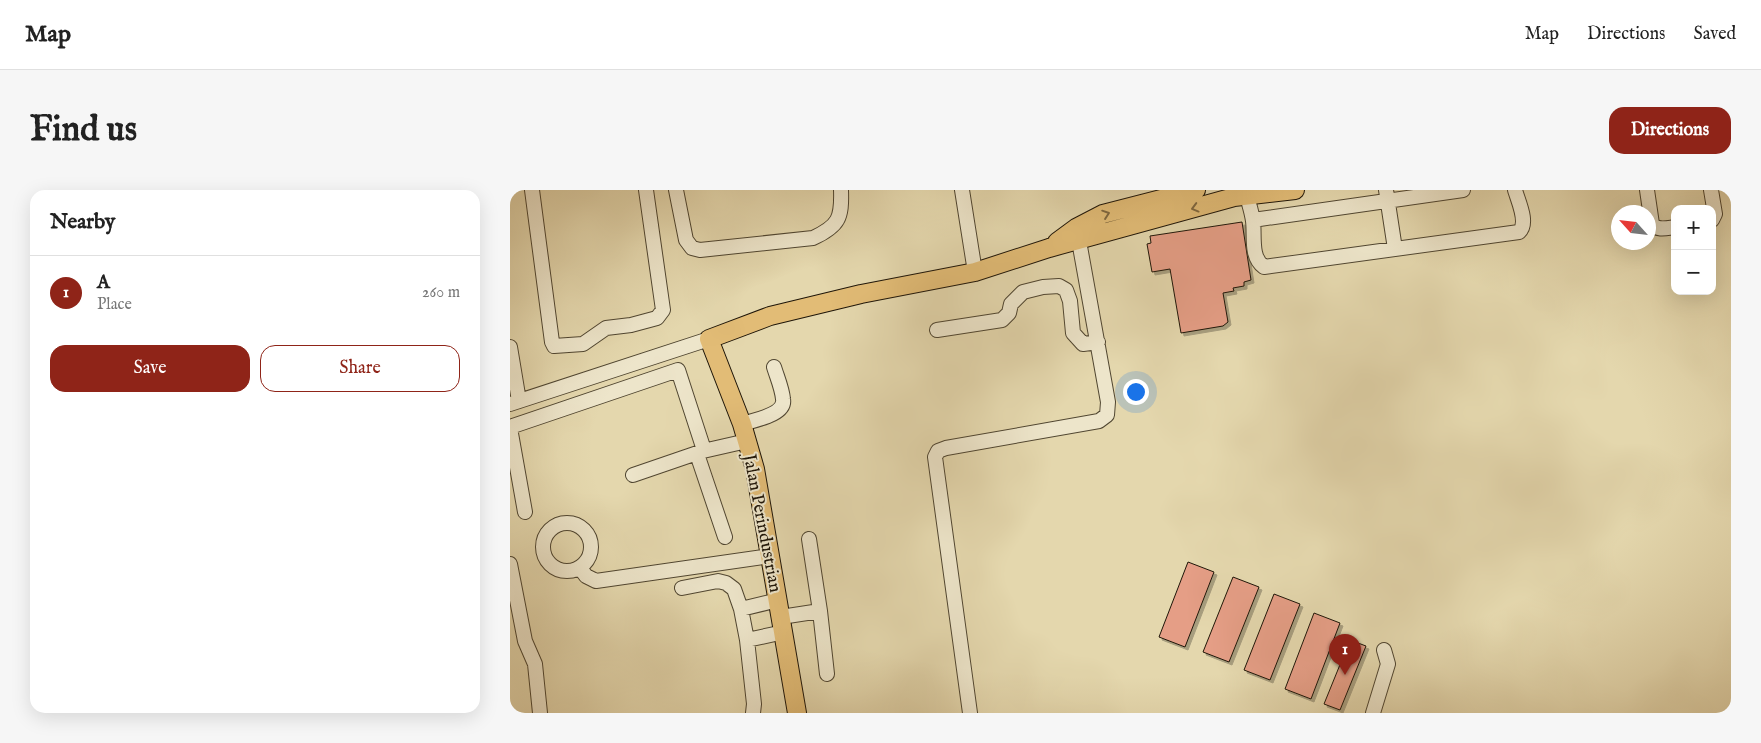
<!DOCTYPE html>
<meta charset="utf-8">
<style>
:root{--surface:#fff;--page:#f6f6f6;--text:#222;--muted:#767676;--line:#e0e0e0;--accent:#8f2418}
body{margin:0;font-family:"IM FELL English",serif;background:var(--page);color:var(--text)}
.controls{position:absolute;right:15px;top:15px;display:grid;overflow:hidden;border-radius:10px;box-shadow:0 5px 20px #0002}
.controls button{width:45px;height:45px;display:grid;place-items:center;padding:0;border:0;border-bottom:1px solid var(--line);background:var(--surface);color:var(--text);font:25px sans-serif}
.compass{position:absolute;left:1101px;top:15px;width:45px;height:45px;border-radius:50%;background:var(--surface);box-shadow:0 5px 20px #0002;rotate:297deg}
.you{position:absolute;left:625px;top:201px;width:18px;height:18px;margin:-12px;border:4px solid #fff;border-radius:50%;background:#1a73e8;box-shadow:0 0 0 8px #1a73e833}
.badge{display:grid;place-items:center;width:32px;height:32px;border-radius:50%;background:var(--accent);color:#fff;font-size:16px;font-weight:700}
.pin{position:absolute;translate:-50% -41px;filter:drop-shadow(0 1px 2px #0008)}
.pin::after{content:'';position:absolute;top:26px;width:18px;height:15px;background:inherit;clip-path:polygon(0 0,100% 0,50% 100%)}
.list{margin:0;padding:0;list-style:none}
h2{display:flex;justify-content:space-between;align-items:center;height:65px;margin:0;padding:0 20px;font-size:21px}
h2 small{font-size:16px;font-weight:400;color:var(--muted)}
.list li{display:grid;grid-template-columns:32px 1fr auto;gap:15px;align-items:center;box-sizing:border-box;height:75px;padding:0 20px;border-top:1px solid var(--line)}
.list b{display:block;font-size:19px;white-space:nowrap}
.list p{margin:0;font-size:16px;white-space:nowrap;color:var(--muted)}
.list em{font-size:16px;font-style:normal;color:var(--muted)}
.actions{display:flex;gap:10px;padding:15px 20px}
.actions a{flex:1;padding:11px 0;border:1px solid var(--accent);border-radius:15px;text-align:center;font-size:18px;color:var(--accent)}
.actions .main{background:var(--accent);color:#fff}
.map{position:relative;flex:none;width:1221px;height:523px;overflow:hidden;border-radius:15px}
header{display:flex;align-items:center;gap:30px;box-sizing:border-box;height:70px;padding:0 25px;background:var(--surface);border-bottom:1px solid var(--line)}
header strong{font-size:24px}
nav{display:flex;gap:28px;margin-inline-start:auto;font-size:18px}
.intro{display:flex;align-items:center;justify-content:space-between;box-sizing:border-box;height:120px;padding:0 30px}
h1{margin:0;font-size:35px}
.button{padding:12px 22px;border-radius:15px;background:var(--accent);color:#fff;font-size:18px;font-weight:700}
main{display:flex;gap:30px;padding:0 30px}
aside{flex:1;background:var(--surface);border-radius:15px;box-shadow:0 5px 20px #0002}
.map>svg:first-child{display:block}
.building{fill:#e59e86;stroke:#1e1508;filter:url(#shadow)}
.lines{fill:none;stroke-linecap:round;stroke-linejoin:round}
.minor-casing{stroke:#504631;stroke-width:16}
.major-casing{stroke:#1e1508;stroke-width:20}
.minor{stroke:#ede5ca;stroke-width:14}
.major{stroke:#e2bc76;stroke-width:18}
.oneway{stroke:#80683f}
.labels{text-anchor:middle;stroke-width:4;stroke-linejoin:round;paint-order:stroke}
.street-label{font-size:18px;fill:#1e1508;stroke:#ede5ca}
</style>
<header>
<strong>Map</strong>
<nav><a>Map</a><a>Directions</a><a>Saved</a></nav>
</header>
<div class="intro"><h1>Find us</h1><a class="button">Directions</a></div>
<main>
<aside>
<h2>Nearby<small></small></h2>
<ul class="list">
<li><span class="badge">1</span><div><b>A</b><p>Place</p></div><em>260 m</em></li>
</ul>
<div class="actions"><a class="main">Save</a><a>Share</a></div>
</aside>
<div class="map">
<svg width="1221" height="523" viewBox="0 0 1221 523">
<defs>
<filter id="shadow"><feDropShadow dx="3" dy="3" stdDeviation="0" flood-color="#0004"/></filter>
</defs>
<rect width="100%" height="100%" fill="#e4d7ad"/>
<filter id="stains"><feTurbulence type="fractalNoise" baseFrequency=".004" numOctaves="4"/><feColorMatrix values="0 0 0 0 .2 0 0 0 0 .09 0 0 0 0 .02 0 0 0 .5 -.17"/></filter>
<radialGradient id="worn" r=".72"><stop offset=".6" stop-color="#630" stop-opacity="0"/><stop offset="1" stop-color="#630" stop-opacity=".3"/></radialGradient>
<path class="building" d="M732 32 741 90 734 92V96L723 98 724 101 713 103 718 132 713 136 671 143 660 79 642 82 637 54 641 53 640 46Z
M678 372 704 382 675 457 649 447Z
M723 387 749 397 719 472 693 462Z
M764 404 790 414 760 490 734 480Z
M804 423 830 433 801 509 775 499Z
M840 450 856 456 830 520 814 514Z"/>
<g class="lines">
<g class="minor-casing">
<path id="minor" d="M22 0 42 152 44 156 73 154 96 138 121 135 147 128 153 120 136 0
M166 0 176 50 182 58 190 60 303 48C329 36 332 28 331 0
M452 0 465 82
M876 0 885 59
M1137 0 1142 34C1147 41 1157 38 1165 37
M1201 0 1205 24 1202 30
M737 6C739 14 742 23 743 31 745 46 740 67 754 77L1009 42C1019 33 1008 11 1005 0
M743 30 953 0
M427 140 492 130 499 123 501 114 513 102 533 97 549 96 556 100 560 111 563 143 573 154 588 152
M0 157 9 211
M0 214 199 149
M232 234C244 230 276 225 273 209 272 198 267 187 264 177
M0 237 168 180 193 257V261L123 285
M0 238 15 322
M193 261 237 251
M187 264 215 347
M33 357a24 24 0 1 1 48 0a24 24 0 1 1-48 0Z
M299 349 310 421 317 484
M0 374 15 451 25 474 30 523
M70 378 76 386 86 391 260 366
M172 398 208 391 216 393 224 399 231 419 237 450 244 514 243 523
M231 419 268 410
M271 427 310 421
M237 450 274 442
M460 523 425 267 428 261 436 258 589 231 597 225 598 212 567 40
M863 523 878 474 874 460"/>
</g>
<g class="major-casing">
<path id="major" d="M547 52 566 38 593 24 686 0
M287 523 245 279 232 234 199 149 260 126 351 104 465 82 539 58 724 7 785 0"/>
</g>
<use href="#minor" class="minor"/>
<use href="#major" class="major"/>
</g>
<defs><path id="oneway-chevron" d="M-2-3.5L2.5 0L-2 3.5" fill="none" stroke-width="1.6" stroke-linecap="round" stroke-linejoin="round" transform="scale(1.25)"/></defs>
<g class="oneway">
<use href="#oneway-chevron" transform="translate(685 18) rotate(165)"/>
<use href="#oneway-chevron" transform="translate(596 24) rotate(-19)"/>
</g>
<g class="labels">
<g class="street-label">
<text transform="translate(253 333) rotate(79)" y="6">Jalan Perindustrian</text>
</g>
</g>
<rect width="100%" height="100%" filter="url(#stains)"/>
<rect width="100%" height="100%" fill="url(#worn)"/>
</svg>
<div class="controls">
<button>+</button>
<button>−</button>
</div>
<svg class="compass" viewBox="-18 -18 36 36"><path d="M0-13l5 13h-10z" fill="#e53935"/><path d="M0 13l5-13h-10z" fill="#767676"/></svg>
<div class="you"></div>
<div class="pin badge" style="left:835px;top:485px">1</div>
</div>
</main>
